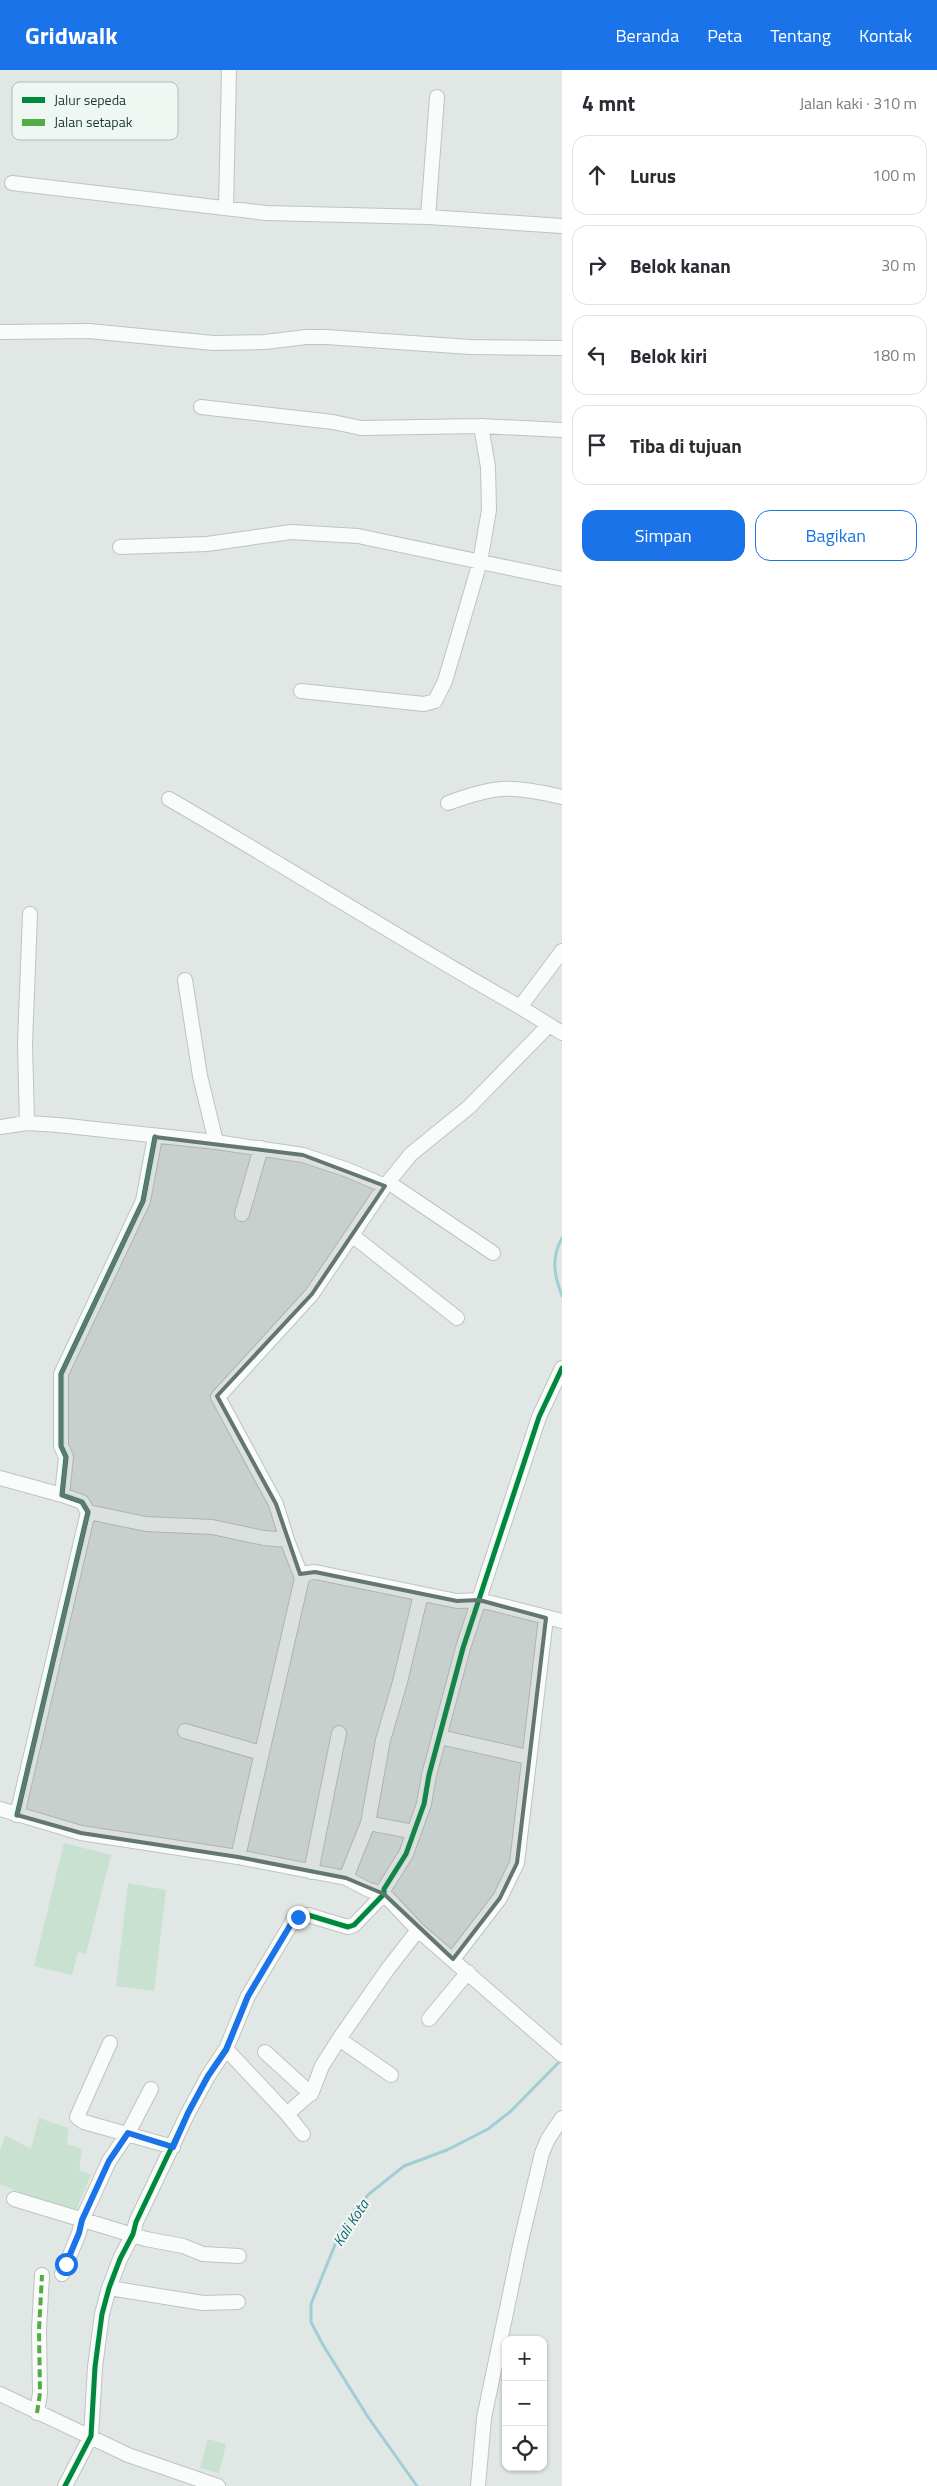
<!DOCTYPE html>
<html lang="id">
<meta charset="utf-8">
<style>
:root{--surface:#fff;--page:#f2f2f3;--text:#2b2b33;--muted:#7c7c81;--line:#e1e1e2;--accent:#1a73e8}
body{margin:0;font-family:"Titillium Web",sans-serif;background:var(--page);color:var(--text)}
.controls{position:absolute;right:15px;bottom:15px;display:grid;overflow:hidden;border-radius:10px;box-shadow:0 1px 4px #0004}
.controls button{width:45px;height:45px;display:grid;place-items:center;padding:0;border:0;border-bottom:1px solid var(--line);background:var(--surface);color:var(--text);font:25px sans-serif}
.stop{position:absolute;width:15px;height:15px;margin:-11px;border:4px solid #1a73e8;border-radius:50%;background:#fff}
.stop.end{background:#1a73e8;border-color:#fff;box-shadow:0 1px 5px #0008}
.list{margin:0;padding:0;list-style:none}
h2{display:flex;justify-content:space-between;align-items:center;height:65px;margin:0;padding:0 20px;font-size:21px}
h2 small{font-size:16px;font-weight:400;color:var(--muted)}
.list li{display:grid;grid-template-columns:32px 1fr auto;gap:15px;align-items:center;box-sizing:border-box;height:80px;margin:0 10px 10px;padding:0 10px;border:1px solid var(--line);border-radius:15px}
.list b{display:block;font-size:19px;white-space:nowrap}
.list em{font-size:16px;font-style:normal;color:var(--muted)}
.actions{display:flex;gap:10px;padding:15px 20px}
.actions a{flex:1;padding:11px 0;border:1px solid var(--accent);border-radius:15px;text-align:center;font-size:18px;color:var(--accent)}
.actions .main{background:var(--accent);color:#fff}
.icon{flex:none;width:28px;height:28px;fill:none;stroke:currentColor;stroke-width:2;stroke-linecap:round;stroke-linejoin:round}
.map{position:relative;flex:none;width:562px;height:2416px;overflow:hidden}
header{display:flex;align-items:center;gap:30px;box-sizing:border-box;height:70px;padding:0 25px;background:var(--accent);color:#fff}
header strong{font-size:24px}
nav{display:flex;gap:28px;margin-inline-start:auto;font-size:18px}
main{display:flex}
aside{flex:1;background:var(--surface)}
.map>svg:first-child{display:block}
.green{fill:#c9e1d0}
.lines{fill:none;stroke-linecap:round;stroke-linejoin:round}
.stream{stroke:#a0ced7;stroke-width:3}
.minor-casing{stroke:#bec4c1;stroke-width:16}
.minor{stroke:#fafbfb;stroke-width:14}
.quiet{stroke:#52ac45;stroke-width:4;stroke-dasharray:8 4;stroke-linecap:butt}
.cycleway-casing{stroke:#eef7f2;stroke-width:8}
.cycleway{stroke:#00873e;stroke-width:5}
.route{stroke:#1a73e8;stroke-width:6}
.marked{fill:#637671;fill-opacity:0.2;stroke:#637671;stroke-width:4;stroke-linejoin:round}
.labels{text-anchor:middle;stroke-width:4.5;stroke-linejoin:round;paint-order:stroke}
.water-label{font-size:15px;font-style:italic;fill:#196575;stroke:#eef7f2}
.key{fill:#eef7f2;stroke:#b0beb9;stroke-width:1}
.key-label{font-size:14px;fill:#1f3933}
</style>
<header>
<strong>Gridwalk</strong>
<nav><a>Beranda</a><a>Peta</a><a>Tentang</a><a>Kontak</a></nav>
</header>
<main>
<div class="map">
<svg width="562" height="2416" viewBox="0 0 562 2416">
<rect width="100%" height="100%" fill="#e1e7e4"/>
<path class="green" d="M64 1773 111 1785 86 1884 78 1882 72 1905 34 1896Z
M128 1813 166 1820 154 1921 116 1916Z
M39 2048 68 2058 67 2074 82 2079 79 2100 91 2105 74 2145 0 2114V2081L5 2065 31 2079Z
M208 2369 226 2374 219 2403 200 2398Z"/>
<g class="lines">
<path class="stream" d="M562 1168C551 1188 554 1205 562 1226
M417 2416 368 2347 323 2275 311 2252V2234L339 2165 353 2142 369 2124 404 2096 447 2080 488 2059 511 2041 562 1989"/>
<g class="minor-casing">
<path id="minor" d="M12 113 266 143 428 147 562 156
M226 138 229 0
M428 147 437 27
M0 262 89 261 213 273 265 272 306 267H326L470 277 562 278
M201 337 333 352 361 358 481 356 562 360
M120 477 207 474 291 462 358 466 562 509
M301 621 424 634 435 631 445 611 480 492 489 440 488 397 481 356
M169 729C287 797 402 870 520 937
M448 733C497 715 512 715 562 727
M562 881 520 937 562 963
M185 910 200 1006 216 1072
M27 1053 25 973 30 844
M0 1057 27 1053 58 1055 216 1072 303 1085 348 1100 385 1116
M388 1112 493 1183
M242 1144 261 1078
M353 1166 457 1248
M0 1408 62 1425
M88 1442 146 1454 212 1457 264 1468 287 1470
M302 1508 287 1470 276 1434 218 1327 312 1224 385 1116 411 1084 469 1037 548 956
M185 1661 261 1683
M440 1667 528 1687
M0 1739 81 1763 238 1787 346 1808 369 1820 384 1824 418 1860 562 1985
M17 1745 88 1442 82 1432 62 1425 66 1387 61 1376V1304L143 1131 155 1067
M368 1753 414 1762
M238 1787 302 1508 307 1503 315 1502 457 1531 479 1530 562 1551
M311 1802 339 1663
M346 1808 368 1753 383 1670 400 1612 421 1524
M453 1889 500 1828 517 1793 546 1548
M429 1949 468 1902
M339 1969 391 2005
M110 1973 77 2047 84 2052 173 2077
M226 1979 287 2044 303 2064
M265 1982 311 2024
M287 2044 312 2022 322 1996 339 1969 387 1900 418 1860
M14 2129 146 2169 183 2176 203 2184 239 2186
M62 2204 79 2163 82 2150 109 2091 128 2063 151 2019
M109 2218 203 2233 238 2232
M0 2324 128 2385 218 2416
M37 2343 40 2323 39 2260 42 2205
M65 2416 91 2366 95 2297 102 2244 109 2218 120 2189 133 2164 136 2152 188 2043 208 2006 226 1979 248 1926 294 1849 308 1845 348 1857 354 1855 384 1824V1819L406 1784 424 1734 429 1705 463 1578 539 1347 562 1298
M478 2416 484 2348 521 2171 542 2083 548 2069 562 2048"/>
</g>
<use href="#minor" class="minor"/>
<path class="quiet" d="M37 2343 40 2323 39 2260 42 2205"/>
<g class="cycleway-casing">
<path id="cycleway" d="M17 1745 88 1442 82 1432 62 1425 66 1387 61 1376V1304L143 1131 155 1067
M65 2416 91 2366 95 2297 102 2244 109 2218 120 2189 133 2164 136 2152 188 2043 208 2006 226 1979 248 1926 294 1849 308 1845 348 1857 354 1855 384 1824V1819L406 1784 424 1734 429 1705 463 1578 539 1347 562 1298"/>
</g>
<use href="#cycleway" class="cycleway"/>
</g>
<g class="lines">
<path class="route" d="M66 2194 79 2163 82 2150 109 2091 128 2063 173 2077 188 2043 208 2006 226 1980 248 1926 294 1849 298 1847"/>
</g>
<path class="marked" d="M155 1067 303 1085 385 1116 312 1224 217 1326 276 1434 300 1504 315 1502 457 1531 479 1530 546 1548 517 1793 500 1828 453 1889 384 1824 346 1808 238 1787 81 1763 17 1745 88 1442 82 1432 62 1425 66 1387 61 1376V1304L143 1131Z"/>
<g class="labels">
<g class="water-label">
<text transform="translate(351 2153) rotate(-57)" y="5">Kali Kota</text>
</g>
</g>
<rect x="12" y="12" width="166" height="58" rx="8" class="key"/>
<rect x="22" y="27" width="23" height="6" fill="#00873e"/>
<rect x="22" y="49" width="23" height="7" fill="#52ac45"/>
<g class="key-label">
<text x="54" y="35">Jalur sepeda</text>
<text x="54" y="57">Jalan setapak</text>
</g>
</svg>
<div class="controls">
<button>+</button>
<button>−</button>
<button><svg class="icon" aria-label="locate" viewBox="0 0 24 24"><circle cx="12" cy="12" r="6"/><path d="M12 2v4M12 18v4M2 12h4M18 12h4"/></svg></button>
</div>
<div class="stop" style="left:66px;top:2194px"></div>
<div class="stop end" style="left:298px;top:1847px"></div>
</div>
<aside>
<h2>4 mnt<small>Jalan kaki · 310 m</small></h2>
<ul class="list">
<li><svg class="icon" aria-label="ahead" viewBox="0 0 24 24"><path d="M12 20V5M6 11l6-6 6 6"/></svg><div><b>Lurus</b></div><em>100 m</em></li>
<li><svg class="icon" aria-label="right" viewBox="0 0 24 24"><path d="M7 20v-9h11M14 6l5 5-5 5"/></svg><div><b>Belok kanan</b></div><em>30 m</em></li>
<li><svg class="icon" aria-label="left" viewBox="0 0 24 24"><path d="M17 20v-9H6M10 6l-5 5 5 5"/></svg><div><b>Belok kiri</b></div><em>180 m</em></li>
<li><svg class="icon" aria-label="arrive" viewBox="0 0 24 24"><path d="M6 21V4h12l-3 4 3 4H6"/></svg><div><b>Tiba di tujuan</b></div></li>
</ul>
<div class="actions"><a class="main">Simpan</a><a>Bagikan</a></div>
</aside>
</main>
